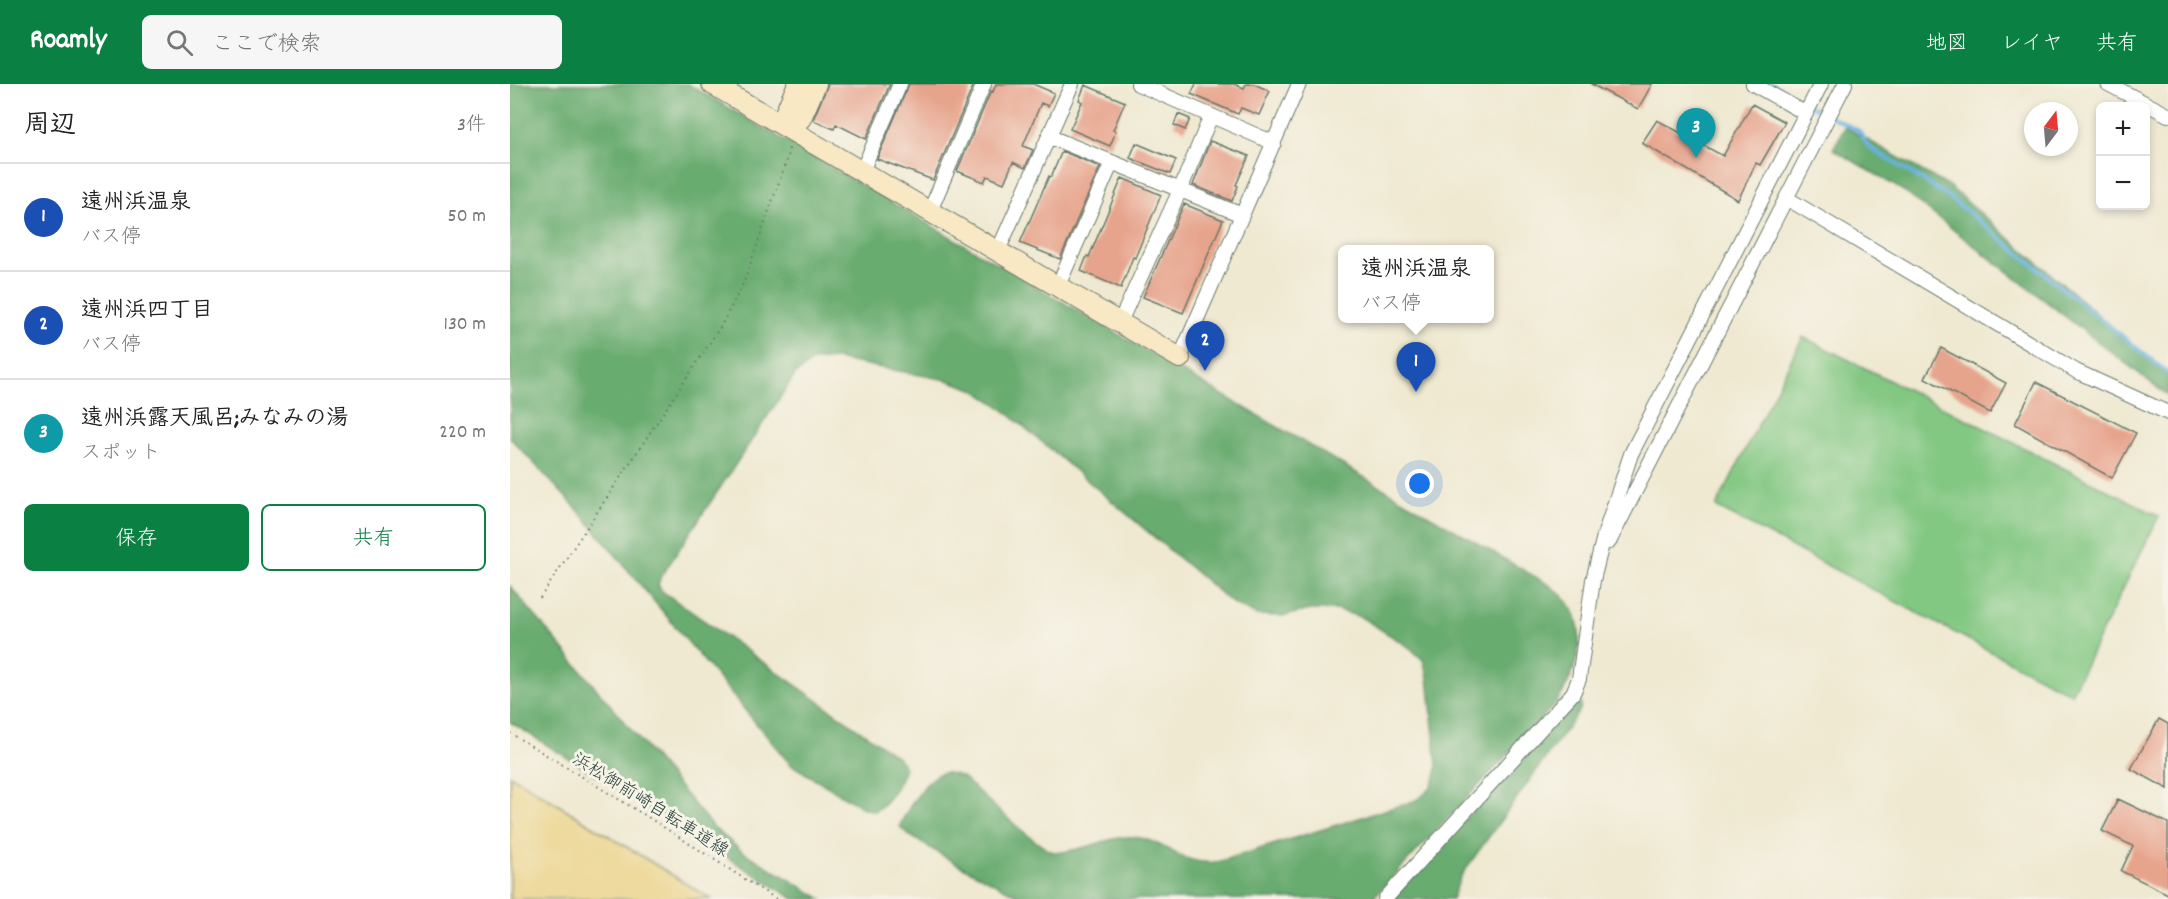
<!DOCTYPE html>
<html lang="ja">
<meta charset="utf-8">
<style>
:root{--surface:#fff;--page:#f6f6f6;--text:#222;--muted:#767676;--line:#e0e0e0;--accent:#0b8043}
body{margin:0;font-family:Dekko,"Klee One",sans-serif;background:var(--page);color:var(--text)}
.controls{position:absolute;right:18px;top:18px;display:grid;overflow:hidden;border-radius:9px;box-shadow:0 3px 9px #0003}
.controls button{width:54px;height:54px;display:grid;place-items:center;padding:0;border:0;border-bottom:2px solid var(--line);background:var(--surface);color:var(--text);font:30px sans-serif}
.compass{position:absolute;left:1514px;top:18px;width:54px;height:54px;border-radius:50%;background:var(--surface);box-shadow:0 3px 9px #0003;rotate:16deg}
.you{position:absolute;left:910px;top:400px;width:21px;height:21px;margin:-15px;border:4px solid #fff;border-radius:50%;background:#1a73e8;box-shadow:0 0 0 9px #1a73e833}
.badge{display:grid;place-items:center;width:39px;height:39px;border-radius:50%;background:var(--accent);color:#fff;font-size:20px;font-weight:700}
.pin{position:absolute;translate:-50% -50px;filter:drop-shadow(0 2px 3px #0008)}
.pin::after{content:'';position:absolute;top:32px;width:21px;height:18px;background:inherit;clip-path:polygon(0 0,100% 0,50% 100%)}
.popup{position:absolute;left:828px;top:161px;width:156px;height:78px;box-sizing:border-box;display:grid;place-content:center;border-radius:9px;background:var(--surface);filter:drop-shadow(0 2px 4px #0005);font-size:20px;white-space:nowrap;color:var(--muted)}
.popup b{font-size:22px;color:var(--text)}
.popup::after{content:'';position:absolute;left:50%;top:100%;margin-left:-12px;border:12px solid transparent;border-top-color:var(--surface)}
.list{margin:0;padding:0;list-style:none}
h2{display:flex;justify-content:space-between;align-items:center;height:78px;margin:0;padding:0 24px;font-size:26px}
h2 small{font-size:20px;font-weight:400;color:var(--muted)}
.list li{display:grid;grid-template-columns:39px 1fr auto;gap:18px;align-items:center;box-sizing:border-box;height:108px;padding:0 24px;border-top:2px solid var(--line)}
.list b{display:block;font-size:22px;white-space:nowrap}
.list p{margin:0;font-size:20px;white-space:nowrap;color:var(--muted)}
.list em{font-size:20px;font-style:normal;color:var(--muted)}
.actions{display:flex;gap:12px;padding:18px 24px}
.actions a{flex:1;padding:14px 0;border:2px solid var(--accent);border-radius:9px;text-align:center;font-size:21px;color:var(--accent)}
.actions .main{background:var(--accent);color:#fff}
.icon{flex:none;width:33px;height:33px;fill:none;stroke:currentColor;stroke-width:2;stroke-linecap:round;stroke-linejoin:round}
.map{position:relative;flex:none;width:1658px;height:815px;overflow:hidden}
header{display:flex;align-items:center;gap:36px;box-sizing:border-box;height:84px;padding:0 30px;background:var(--accent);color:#fff}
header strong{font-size:28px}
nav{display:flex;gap:33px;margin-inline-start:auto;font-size:21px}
.search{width:420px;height:54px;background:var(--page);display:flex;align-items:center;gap:15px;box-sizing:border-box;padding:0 21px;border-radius:9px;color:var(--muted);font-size:22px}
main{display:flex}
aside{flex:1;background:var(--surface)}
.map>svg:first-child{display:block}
.green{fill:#82c782;stroke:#50825b;stroke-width:1.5}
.forest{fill:#69ac70;stroke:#447452;stroke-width:1.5}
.sand{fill:#eeda9e;stroke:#868c69;stroke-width:1.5}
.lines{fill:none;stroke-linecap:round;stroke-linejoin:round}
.stream{stroke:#69b2e1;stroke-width:4}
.building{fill:#e7a48d}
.street-casing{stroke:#68796b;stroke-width:16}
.secondary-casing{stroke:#68796b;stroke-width:22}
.path{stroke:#68796b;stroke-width:2;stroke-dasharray:1.5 4.5;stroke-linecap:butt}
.street{stroke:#fff;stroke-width:14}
.secondary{stroke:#f8e8c3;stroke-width:20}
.labels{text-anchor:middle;stroke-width:6;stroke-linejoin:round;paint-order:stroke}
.street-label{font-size:18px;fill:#1f3d34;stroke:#f7f3e8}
</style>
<header>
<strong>Roamly</strong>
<div class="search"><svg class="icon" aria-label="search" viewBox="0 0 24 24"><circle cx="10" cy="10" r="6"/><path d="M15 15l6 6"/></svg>ここで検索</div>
<nav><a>地図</a><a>レイヤ</a><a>共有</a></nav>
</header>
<main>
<aside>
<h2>周辺<small>3件</small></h2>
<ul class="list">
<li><span class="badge" style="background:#1a4fb4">1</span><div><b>遠州浜温泉</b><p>バス停</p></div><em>50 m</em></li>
<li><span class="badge" style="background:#1a4fb4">2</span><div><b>遠州浜四丁目</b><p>バス停</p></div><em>130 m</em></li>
<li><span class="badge" style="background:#0f9aa8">3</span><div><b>遠州浜露天風呂;みなみの湯</b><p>スポット</p></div><em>220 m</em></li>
</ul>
<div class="actions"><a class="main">保存</a><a>共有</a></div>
</aside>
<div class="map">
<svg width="1658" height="815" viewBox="0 0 1658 815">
<rect width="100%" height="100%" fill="#f7f3e8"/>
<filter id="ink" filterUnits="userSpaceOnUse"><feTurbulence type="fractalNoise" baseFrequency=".0167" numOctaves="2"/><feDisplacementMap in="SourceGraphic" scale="12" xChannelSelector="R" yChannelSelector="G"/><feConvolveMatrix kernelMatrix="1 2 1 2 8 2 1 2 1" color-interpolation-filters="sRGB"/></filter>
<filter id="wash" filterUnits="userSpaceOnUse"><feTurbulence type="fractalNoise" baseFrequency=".008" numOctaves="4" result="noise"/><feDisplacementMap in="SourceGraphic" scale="24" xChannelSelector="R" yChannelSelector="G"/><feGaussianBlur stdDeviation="1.35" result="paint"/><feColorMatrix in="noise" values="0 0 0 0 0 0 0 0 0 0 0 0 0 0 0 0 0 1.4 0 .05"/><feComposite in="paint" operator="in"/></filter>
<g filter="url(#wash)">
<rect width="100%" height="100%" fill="#efe9d1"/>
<path class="green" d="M1293 253 1649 432 1561 610 1206 423Z"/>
<path class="forest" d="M0 0H178L1041 502C1046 507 1054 512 1058 518 1081 549 1065 593 1045 620L862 815H515L447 780 397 750 390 742C394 730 417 694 429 690 437 687 445 690 452 693 469 707 526 764 544 768 549 769 558 767 562 766 583 763 604 751 625 753 656 757 671 782 707 778L904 717C919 709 925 700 927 683L918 593 913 576 899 563 851 533 827 526H801L772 532 746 531 721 518 488 321 463 305 437 296 325 275 302 277 285 291 150 494 148 501 152 507 389 674 395 684C390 700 379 717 365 727L353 724 280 680 68 426 0 354Z
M1335 43 1440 103 1658 291V312L1392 106 1323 65Z
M0 502 203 743 233 768 312 815H284L0 638Z
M1067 617 1071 620 1070 626 960 779 951 792 942 815H882L1061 619Z"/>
<path class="sand" d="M0 691 201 815H0Z"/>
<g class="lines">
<path class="stream" d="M1262 0 1302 23 1349 47 1359 63 1439 113 1658 289"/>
</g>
<g id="blocks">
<path class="building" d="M318 0H380L356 55 326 40 324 45 303 36Z
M399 0H464L423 96 367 75Z
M486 0H523L544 9 538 22 531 19 513 62 523 66 515 84 503 78 494 99 477 92 474 98 447 87 481 7 483 8Z
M686 0H724L734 4 736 0H744L760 7 749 31 731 24 728 30 681 10Z
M1081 0H1142L1128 25Z
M575 1 615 18 603 46 606 47 600 62 560 45 572 18 569 16Z
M1242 20 1275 38 1250 81 1246 79 1228 116 1132 59 1147 36 1213 72Z
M668 30 680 35 675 46 664 41Z
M700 57 739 72 726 101 728 102 722 117 683 101Z
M626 59 666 76 660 90 620 74Z
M552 67 590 83 550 175 510 159 539 92 541 93Z
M612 94 651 111 625 174 623 173 611 204 571 187 577 172 579 173Z
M674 120 713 136 673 229 633 213Z
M1431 264 1496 299 1480 329 1415 294Z
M1526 298 1626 349 1602 394 1505 340Z
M1649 635 1658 640V705L1621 685Z
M1608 715 1658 739V810L1611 787 1623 762 1592 747Z"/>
</g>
</g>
<g filter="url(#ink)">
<use href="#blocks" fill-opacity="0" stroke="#68796b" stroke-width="1.5"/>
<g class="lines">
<g class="street-casing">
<path id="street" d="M628 0 764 59
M1243 0 1295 29
M1598 0 1658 31
M540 53 732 131
M352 87 390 0
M1278 115 1566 287 1658 329
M420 127 474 0
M488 167 562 0
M548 202 602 78
M610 238 670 106 701 32
M670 274 789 0
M1099 458 1335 0
M875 815 1063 609 1069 595 1083 496 1094 452 1121 370 1311 0"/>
</g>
<g class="secondary-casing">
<path id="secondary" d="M202 0 670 274
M281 45 291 34 306 0
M281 45 276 27 288 0"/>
</g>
<path class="path" d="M30 514 211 242 234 198 278 72 279 63
M0 649 133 730 266 815"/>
<use href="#street" class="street"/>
<use href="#secondary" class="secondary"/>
</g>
</g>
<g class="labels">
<g class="street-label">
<text transform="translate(141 720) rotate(32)" y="6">浜松御前崎自転車道線</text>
</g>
</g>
</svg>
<div class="controls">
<button>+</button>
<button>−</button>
</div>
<svg class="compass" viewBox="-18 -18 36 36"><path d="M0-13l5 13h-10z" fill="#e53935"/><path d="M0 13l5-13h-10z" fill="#767676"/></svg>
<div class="you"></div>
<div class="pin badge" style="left:906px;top:308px;background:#1a4fb4">1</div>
<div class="popup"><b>遠州浜温泉</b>バス停</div>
<div class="pin badge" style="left:695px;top:287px;background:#1a4fb4">2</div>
<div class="pin badge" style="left:1186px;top:74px;background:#0f9aa8">3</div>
</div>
</main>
